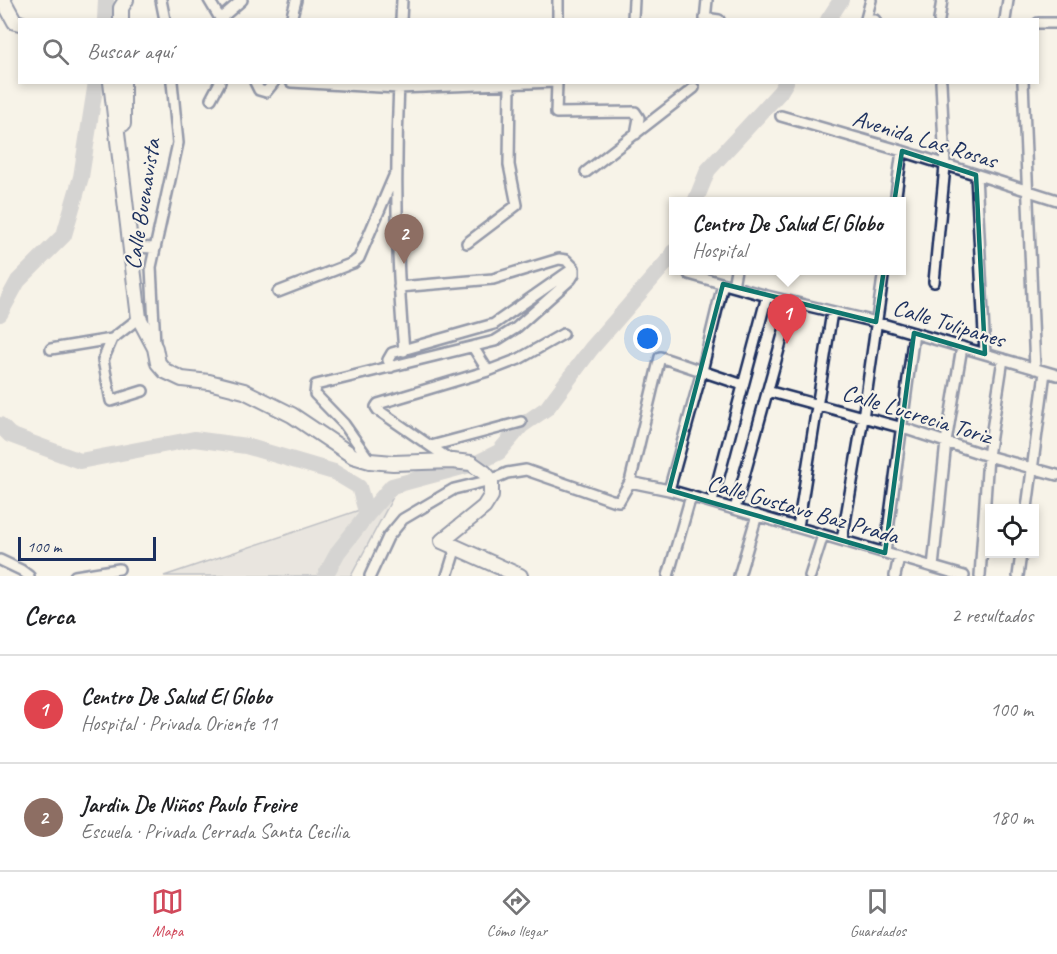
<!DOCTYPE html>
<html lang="es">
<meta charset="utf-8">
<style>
:root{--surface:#fff;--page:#f2f2f2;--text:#202124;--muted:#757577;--line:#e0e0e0;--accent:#d1495b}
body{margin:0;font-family:Caveat,sans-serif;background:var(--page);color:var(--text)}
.controls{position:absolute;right:18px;bottom:18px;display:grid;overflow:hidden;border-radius:0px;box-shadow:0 3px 9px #0003}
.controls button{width:54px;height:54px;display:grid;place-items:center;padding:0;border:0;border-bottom:2px solid var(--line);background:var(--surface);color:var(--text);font:30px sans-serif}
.scale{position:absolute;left:18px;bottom:15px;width:138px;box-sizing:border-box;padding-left:6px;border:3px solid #1b2f5e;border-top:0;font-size:16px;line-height:21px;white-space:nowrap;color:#1b2f5e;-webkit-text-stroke:4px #f7f3e8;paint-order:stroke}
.you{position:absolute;left:648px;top:339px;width:21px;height:21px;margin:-15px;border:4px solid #fff;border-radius:50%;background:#1a73e8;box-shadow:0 0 0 9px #1a73e833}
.badge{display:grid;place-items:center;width:39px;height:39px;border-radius:50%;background:var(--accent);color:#fff;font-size:20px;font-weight:700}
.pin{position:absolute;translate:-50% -50px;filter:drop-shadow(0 2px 3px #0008)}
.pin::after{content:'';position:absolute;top:32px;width:21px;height:18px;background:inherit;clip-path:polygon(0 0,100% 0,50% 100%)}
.popup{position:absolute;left:669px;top:197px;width:237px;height:78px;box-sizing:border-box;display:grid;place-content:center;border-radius:0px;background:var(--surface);filter:drop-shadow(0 2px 4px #0005);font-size:20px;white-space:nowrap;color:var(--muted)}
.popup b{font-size:22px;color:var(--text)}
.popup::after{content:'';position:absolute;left:50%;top:100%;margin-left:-12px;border:12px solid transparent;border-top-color:var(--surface)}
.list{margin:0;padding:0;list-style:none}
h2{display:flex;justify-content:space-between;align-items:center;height:78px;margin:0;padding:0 24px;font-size:26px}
h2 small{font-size:20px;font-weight:400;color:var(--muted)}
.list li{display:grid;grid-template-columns:39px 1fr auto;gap:18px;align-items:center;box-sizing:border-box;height:108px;padding:0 24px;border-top:2px solid var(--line)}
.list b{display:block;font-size:22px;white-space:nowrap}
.list p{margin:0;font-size:20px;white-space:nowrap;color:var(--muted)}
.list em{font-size:20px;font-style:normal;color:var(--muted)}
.icon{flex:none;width:33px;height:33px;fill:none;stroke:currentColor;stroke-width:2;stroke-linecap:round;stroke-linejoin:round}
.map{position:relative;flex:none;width:1057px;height:576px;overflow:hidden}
.search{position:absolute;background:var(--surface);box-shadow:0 3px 9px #0003;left:18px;right:18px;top:18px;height:66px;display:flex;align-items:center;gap:15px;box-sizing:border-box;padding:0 21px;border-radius:0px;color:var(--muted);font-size:22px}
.sheet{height:294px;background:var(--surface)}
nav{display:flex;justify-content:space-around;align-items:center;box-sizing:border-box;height:84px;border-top:2px solid var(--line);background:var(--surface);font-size:16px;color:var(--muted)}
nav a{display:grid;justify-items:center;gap:3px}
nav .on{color:var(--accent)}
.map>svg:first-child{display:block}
.green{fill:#d7d6d4;stroke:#798299;stroke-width:1.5}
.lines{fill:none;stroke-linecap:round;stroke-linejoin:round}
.river{stroke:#acb0b9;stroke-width:16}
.street-casing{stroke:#1b2f5e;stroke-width:14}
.secondary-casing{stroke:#1b2f5e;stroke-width:18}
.street{stroke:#f7f3e8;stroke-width:9}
.secondary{stroke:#f7f3e8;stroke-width:14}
.marked{fill:none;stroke:#0f766e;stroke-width:4.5;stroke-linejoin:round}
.labels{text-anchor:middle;stroke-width:4.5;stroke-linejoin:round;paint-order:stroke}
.street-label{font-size:24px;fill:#1b2f5e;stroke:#f7f3e8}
</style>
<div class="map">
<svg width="1057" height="576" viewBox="0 0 1057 576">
<rect width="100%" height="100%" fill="#f7f3e8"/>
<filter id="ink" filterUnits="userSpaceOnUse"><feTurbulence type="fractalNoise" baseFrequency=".0167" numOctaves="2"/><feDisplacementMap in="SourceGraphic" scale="12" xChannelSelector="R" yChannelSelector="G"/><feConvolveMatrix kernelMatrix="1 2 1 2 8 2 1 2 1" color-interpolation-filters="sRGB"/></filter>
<g filter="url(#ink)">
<path class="green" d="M392 499 351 576H164Z"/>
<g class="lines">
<path class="river" d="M105 20 106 0
M828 20 841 0
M695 202 708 170 780 92 786 82
M0 314 18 281 64 235 81 177 96 82
M0 425 10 435 80 461 194 439 246 446 334 472 359 487 367 515 338 552 325 576
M367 515 392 486 477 463 499 452 521 426 547 408 591 349 671 257 673 252"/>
<g class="street-casing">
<path id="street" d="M161 0 165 20
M209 0 221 20
M871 0 866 19 875 20
M705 18 719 20
M220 19 242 0
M633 19 634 0
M291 20 296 0
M401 20 402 0
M558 20V0
M705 20 707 0
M939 20 942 0
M1005 20 1008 0
M1038 23H1057
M255 82 259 90 266 92 274 82
M291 82 398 88 556 82
M399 82C395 172 396 261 404 351
M557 82 556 113 635 112 639 118 636 134
M1023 82 1035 369
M211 99 220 82
M781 116 902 151 1057 200
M586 172 694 88
M976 175 985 354
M895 202 902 151
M467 243 517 205 509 165 510 83
M131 247 155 248
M689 274 767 296 876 322 1057 375
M934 282 945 166 941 82
M733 286 736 270
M278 292 353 263 359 258 394 176
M139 318 112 339 103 360 111 401 143 391
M155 344 151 267 178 143 172 82
M473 347 488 371
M51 349 112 339
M391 367 388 360 392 353 494 324 574 268
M767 391 903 428 988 456 1057 475
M431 446 521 422
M370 461 344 424 315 394 316 385 495 341 516 328 571 279 574 274V268L566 260 559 259 493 279 399 287
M452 461 378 410 376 407 378 404 488 371 519 359 563 334
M630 482 669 490 964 576
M669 490 702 371 723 284
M712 502 767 296
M1027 508 1045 372
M735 509 792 302
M798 527 832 312
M842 540 863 418 884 270
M885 553 914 333
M0 560 21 570 29 576
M933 567 946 442 962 347
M75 576 119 569
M370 576 388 537 403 519 454 489 491 480 507 473 526 470 612 500 619 501 630 482 660 357 743 385
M447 576 456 547
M668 576 691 496
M739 576 757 515
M810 576 823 535
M895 576 899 557
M980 576 988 456 1003 359
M1018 576 1021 554"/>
</g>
<g class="secondary-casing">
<path id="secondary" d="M3 0 15 22 20 23
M121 20V8L126 0
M111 82 139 318 155 348 158 363 165 371 182 379 209 382 244 391 292 415 353 456 370 461 393 463 452 461 471 463 485 473 491 480V496L484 507 442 541 520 576
M123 124V82"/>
</g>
<use href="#street" class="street"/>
<use href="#secondary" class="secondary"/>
</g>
</g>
<path d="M0 0H1057V576H0ZM902 151 976 175 985 354 914 333 885 553 669 490 723 284 876 322Z" fill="#f7f3e8" fill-opacity=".55" fill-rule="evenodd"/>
<path class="marked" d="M902 151 976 175 985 354 914 333 885 553 669 490 723 284 876 322Z"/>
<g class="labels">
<g class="street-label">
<text transform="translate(925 139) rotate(17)" y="8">Avenida Las Rosas</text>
<text transform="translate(142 204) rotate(-81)" y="8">Calle Buenavista</text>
<text transform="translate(949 323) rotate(17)" y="8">Calle Tulipanes</text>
<text transform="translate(917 414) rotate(17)" y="8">Calle Lucrecia Toriz</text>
<text transform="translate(803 509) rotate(16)" y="8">Calle Gustavo Baz Prada</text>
</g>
</g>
</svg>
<div class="controls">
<button><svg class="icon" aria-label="locate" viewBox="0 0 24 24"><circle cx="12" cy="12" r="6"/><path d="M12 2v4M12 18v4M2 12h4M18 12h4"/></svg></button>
</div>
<div class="scale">100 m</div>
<div class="you"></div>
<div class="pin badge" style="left:787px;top:344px;background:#e0444e">1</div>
<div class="popup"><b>Centro De Salud El Globo</b>Hospital</div>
<div class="pin badge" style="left:404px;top:264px;background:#8d6e63">2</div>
<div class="search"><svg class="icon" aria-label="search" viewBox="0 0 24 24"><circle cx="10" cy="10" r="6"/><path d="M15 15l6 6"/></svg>Buscar aquí</div>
</div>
<section class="sheet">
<h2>Cerca<small>2 resultados</small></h2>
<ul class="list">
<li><span class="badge" style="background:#e0444e">1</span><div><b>Centro De Salud El Globo</b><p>Hospital · Privada Oriente 11</p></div><em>100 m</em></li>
<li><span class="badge" style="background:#8d6e63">2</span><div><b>Jardin De Niños Paulo Freire</b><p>Escuela · Privada Cerrada Santa Cecilia</p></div><em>180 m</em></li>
</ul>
</section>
<nav>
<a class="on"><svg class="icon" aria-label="map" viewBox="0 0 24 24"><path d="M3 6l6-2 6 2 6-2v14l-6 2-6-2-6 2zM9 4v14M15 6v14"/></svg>Mapa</a>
<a><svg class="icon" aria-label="directions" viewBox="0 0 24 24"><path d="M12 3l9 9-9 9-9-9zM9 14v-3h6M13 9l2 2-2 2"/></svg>Cómo llegar</a>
<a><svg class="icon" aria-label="saved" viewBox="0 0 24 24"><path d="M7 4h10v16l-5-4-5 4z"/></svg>Guardados</a>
</nav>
